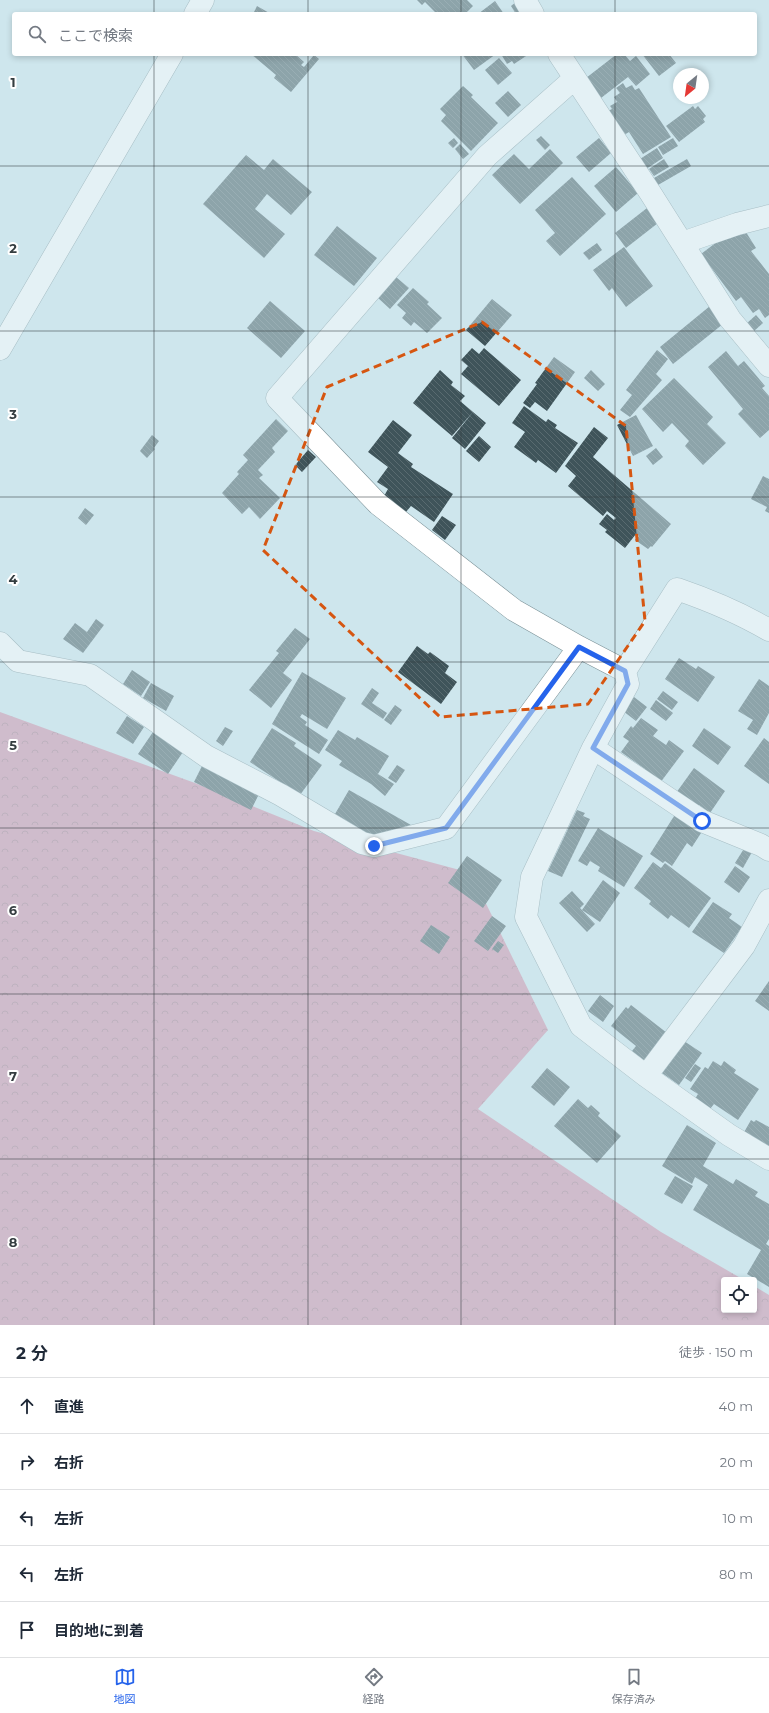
<!DOCTYPE html>
<html lang="ja">
<meta charset="utf-8">
<style>
:root{--surface:#fff;--page:#f2f2f3;--text:#1f2937;--muted:#747a83;--line:#e0e1e3;--accent:#2563eb}
body{margin:0;font-family:Montserrat,"Noto Sans JP",sans-serif;background:var(--page);color:var(--text)}
.controls{position:absolute;right:12px;bottom:12px;display:grid;overflow:hidden;border-radius:4px;box-shadow:0 2px 6px #0003}
.controls button{width:36px;height:36px;display:grid;place-items:center;padding:0;border:0;border-bottom:1px solid var(--line);background:var(--surface);color:var(--text);font:20px sans-serif}
.compass{position:absolute;left:673px;top:68px;width:36px;height:36px;border-radius:50%;background:var(--surface);box-shadow:0 2px 6px #0003;rotate:209deg}
.stop{position:absolute;width:12px;height:12px;margin:-9px;border:3px solid #2563eb;border-radius:50%;background:#fff}
.stop.end{background:#2563eb;border-color:#fff;box-shadow:0 1px 4px #0008}
.list{margin:0;padding:0;list-style:none}
h2{display:flex;justify-content:space-between;align-items:center;height:52px;margin:0;padding:0 16px;font-size:17px}
h2 small{font-size:13px;font-weight:400;color:var(--muted)}
.list li{display:grid;grid-template-columns:26px 1fr auto;gap:12px;align-items:center;box-sizing:border-box;height:56px;padding:0 16px;border-top:1px solid var(--line)}
.list b{display:block;font-size:15px;white-space:nowrap}
.list em{font-size:13px;font-style:normal;color:var(--muted)}
.icon{flex:none;width:22px;height:22px;fill:none;stroke:currentColor;stroke-width:2;stroke-linecap:round;stroke-linejoin:round}
.map{position:relative;flex:none;width:769px;height:1325px;overflow:hidden}
.search{position:absolute;background:var(--surface);box-shadow:0 2px 6px #0003;left:12px;right:12px;top:12px;height:44px;display:flex;align-items:center;gap:10px;box-sizing:border-box;padding:0 14px;border-radius:4px;color:var(--muted);font-size:15px}
.sheet{height:332px;background:var(--surface)}
nav{display:flex;justify-content:space-around;align-items:center;box-sizing:border-box;height:56px;border-top:1px solid var(--line);background:var(--surface);font-size:11px;color:var(--muted)}
nav a{display:grid;justify-items:center;gap:2px}
nav .on{color:var(--accent)}
.map>svg:first-child{display:block}
.forest{fill:url(#forest-crowns)}
.building{fill:url(#building-back-hatch)}
.lines{fill:none;stroke-linecap:round;stroke-linejoin:round}
.minor-casing{stroke:#7a9096;stroke-width:23}
.minor{stroke:#fff;stroke-width:22}
.route{stroke:#2563eb;stroke-width:5}
.marked{fill:none;stroke:#d65611;stroke-width:3;stroke-dasharray:8 5;stroke-linejoin:round}
.grid{fill:none;stroke:#343d40;stroke-width:1;stroke-opacity:0.55}
.grid-label{font-size:13px;text-anchor:middle;font-weight:bold;fill:#343d40;stroke:#fff;stroke-width:4;stroke-linejoin:round;paint-order:stroke}
</style>
<div class="map">
<svg width="769" height="1325" viewBox="0 0 769 1325">
<defs>
<pattern id="forest-crowns" width="20" height="18" patternUnits="userSpaceOnUse"><rect width="20" height="18" fill="#d08ba4"/><path d="M2 6a3 3 0 1 1 6 0M12 15a3 3 0 1 1 6 0" fill="none" stroke="#aa7387"/></pattern>
<pattern id="building-back-hatch" width="6" height="6" patternUnits="userSpaceOnUse"><rect width="6" height="6" fill="#3f545a"/><path d="M-1 5l2 2M0 0l6 6M5-1l2 2" fill="none" stroke="#596b70"/></pattern>
</defs>
<rect width="100%" height="100%" fill="#cee6ed"/>
<path class="forest" d="M0 712 195 783 314 831 471 873 548 1030 478 1109 661 1232 744 1280H724V1310H754V1286L769 1295V1325H0Z"/>
<path class="building" d="M417 0H467L473 6 465 14H437L425 2 422 5Z
M495 1 504 14H478Z
M516 2 524 14H516L511 6Z
M257 6 271 14H253Z
M251 54H296V55L304 62 301 65 304 67 314 55 319 59 291 92 274 78 276 75Z
M462 54H496L474 70Z
M501 54H529L514 64 512 61 507 64Z
M617 54H624L630 61 636 56 650 74 636 86 628 77 601 98 586 78Z
M642 54H669L676 63 659 76Z
M499 58 512 73 498 85 485 70Z
M623 83 626 88 632 85 635 90 639 88 671 137 643 154 629 132 624 135 608 111 612 109 610 106 617 102 614 97 620 93 616 88Z
M463 86 473 95 471 97 498 123 471 151 441 121 446 115 440 109Z
M508 91 521 105 508 117 495 103Z
M693 106 695 109 698 106 706 116 703 119 705 122 679 142 666 126Z
M541 136 550 145 545 150 536 140Z
M454 138 458 143 453 148 448 143Z
M599 138 611 153 589 172 576 157Z
M673 138 678 146 663 155 658 147Z
M460 144 469 154 463 159 455 149Z
M657 148 663 158 646 169 640 159Z
M550 149 563 163 520 204 492 175 514 154 529 169Z
M246 155 264 170 273 159 312 192 291 215 267 194 255 209 285 234 264 258 203 204Z
M664 159 669 167 654 176 649 169Z
M687 159 691 166 658 185 654 178Z
M616 167 638 193 616 212 594 186Z
M572 177 606 214 560 256 546 241 555 233 535 210Z
M647 208 658 223 626 248 615 233Z
M337 226 377 258 354 286 314 255Z
M744 229 756 248 751 251 769 274V315L765 318 759 309 753 313 741 297 736 301 701 254 730 232Z
M597 243 602 250 589 260 583 253Z
M624 247 653 286 626 307 612 288 609 291 593 270Z
M396 277 409 288 390 309 377 297Z
M413 288 429 302 427 304 442 318 427 333 414 322 411 326 402 318 406 313 397 305Z
M492 299 512 315 485 346 466 330Z
M270 301 305 331 281 358 247 328Z
M710 306 723 324 673 364 660 347Z
M756 315 763 323 753 332 746 324Z
M472 348 479 354 484 348 521 380 499 406 461 374 468 366 461 360Z
M657 350 668 359 656 374 662 380 630 417 620 410 632 395 626 390Z
M726 351 738 366 744 361 765 386 762 388 769 396V430L760 438 738 414 743 409 708 367Z
M554 357 575 372 547 411 535 402 530 408 523 403 537 384 535 383Z
M440 370 453 382 451 385 465 396 460 401 473 412 452 436 413 403Z
M591 370 605 384 598 391 584 378Z
M674 378 713 417 707 424 726 443 703 465 685 446 689 441 672 423 663 432 642 409Z
M524 406 546 422 548 419 557 425 555 428 578 443 556 473 538 460 536 463 514 447 525 432 512 423Z
M473 412 486 423 465 449 452 438Z
M636 415 653 446 633 456 617 425Z
M276 419 288 431 272 448 275 452 258 470 263 475 259 478 280 498 260 519 249 507 242 514 222 493 239 474 237 472 248 460 243 455Z
M393 420 412 435 398 453 413 464 411 467 453 494 434 522 411 506 406 512 384 496 388 489 377 482 388 467 368 452Z
M594 427 608 438 593 457 671 524 652 547 651 546 648 549 635 540 639 536 636 534 625 548 605 532 607 530 599 524 607 514 614 520 616 518 607 511 603 516 568 486 576 476 565 466Z
M152 435 159 441 154 448 155 449 147 458 140 451Z
M479 436 491 447 479 462 466 451Z
M656 448 663 457 653 465 646 456Z
M308 450 316 457 302 472 295 465Z
M763 476 769 479V513L765 511 767 507 751 499Z
M85 508 94 515 86 525 78 518Z
M442 516 456 525 445 540 432 530Z
M96 619 104 625 83 653 63 639 75 623 87 632Z
M295 628 310 639 283 673 292 680 271 708 249 690 279 653 276 651Z
M417 646 428 654 430 652 449 666 445 673 457 682 441 704 398 672Z
M679 658 696 669 698 666 715 677 698 702 665 679Z
M132 670 150 682 141 696 123 684Z
M302 672 346 698 327 729 302 714 300 717 307 722 305 725 328 740 319 754 272 724Z
M759 679 769 686V713L757 735 747 729 753 720 738 711Z
M151 683 174 696 166 711 143 698Z
M372 688 379 693 372 703 387 713 383 719 361 704Z
M663 691 678 702 672 710 657 699Z
M634 697 647 707 636 721 623 711Z
M656 700 673 713 666 721 650 709Z
M395 705 402 710 391 725 384 720Z
M127 716 144 727 133 744 116 733Z
M641 718 658 730 653 736 666 745 669 740 684 751 660 783 644 771 645 769 621 752 629 741 623 737 631 726 633 728Z
M225 727 233 731 223 746 216 741Z
M272 728 296 743 294 746 322 765 300 795 250 762Z
M704 728 731 747 718 765 692 746Z
M338 730 355 740 357 737 389 756 373 782 378 774 394 784 385 796 371 784 339 765 342 761 325 750Z
M153 732 183 752 168 774 138 754Z
M764 738 769 742V784L744 766Z
M397 765 405 770 396 783 388 778Z
M202 766 259 794 251 810 194 782Z
M694 768 725 791 710 813 699 805 698 808 676 793Z
M349 790 411 825 372 836 335 814Z
M577 810 585 813 583 816 590 819 562 877 548 871Z
M676 813 703 830 692 847 687 843 672 866 665 861 663 863 650 854Z
M598 828 643 856 624 887 598 871 600 867 590 861 587 866 578 861Z
M745 847 752 852 743 868 735 863Z
M467 856 502 880 483 908 448 883Z
M653 862 661 868 665 863 711 898 689 928 671 915 668 919 649 904 651 901 634 888Z
M735 866 750 877 739 893 724 882Z
M603 880 620 893 600 922 582 910Z
M572 891 584 904 580 908 595 924 587 932 559 903Z
M713 902 732 914 729 918 742 927 724 953 692 932Z
M492 916 506 926 488 951 474 941Z
M431 925 450 937 439 954 420 941Z
M498 941 504 945 498 953 492 949Z
M769 981V1011L755 1001Z
M600 995 614 1006 603 1022 588 1011Z
M631 1005 667 1033 645 1061 632 1051 636 1046 611 1026 626 1007 628 1009Z
M684 1041 702 1053 679 1085 662 1073Z
M713 1061 721 1066 724 1061 736 1070 734 1073 759 1089 738 1120 714 1104 710 1109 695 1099 698 1094 690 1089 705 1067 708 1069Z
M695 1064 701 1068 691 1082 685 1078Z
M547 1068 570 1087 554 1106 531 1087Z
M578 1099 588 1108 591 1105 600 1113 598 1116 621 1136 597 1163 554 1126Z
M751 1120 754 1122 756 1120 769 1127V1150L743 1134Z
M687 1125 716 1143 703 1166 733 1184 736 1179 758 1192 755 1196 769 1204V1239L766 1244 769 1246V1287L747 1274 761 1250 693 1210 708 1185 695 1177 692 1184 662 1166Z
M675 1176 693 1186 682 1204 664 1194Z"/>
<g class="lines">
<g class="minor-casing">
<path id="minor" d="M525 0 533 14
M195 14 203 0
M559 54 651 194 730 319 769 366
M575 78 487 156 277 398 378 504 514 610 579 647 625 671
M682 243 737 224 769 216
M0 349 172 54
M769 630C740 613 709 600 677 589L625 671 628 684 593 748 532 877 526 917 581 1026 646 1076 729 1135 769 1159
M0 643 18 661 90 675 206 756 281 795 362 843 374 846 446 828 579 647
M593 748 702 821 761 845 769 850
M646 1076 744 946 769 900"/>
</g>
<use href="#minor" class="minor"/>
</g>
<g class="lines">
<path class="route" d="M374 846 446 828 579 647 625 671 628 684 593 748 702 821"/>
</g>
<path d="M0 0H769V1325H0ZM482 322 626 426 645 621 588 704 440 717 263 550 327 387Z" fill="#cee6ed" fill-opacity=".55" fill-rule="evenodd"/>
<path class="marked" d="M482 322 626 426 645 621 588 704 440 717 263 550 327 387Z"/>
<path class="grid" d="M154 0V14M308 0V14M461 0V14M615 0V14M154 54V1325M308 54V1325M461 54V1325M615 54V1325M0 166H769M0 331H769M0 497H769M0 662H769M0 828H769M0 994H769M0 1159H769"/>
<g class="grid-label">
<text x="13" y="87">1</text>
<text x="13" y="253">2</text>
<text x="13" y="419">3</text>
<text x="13" y="584">4</text>
<text x="13" y="750">5</text>
<text x="13" y="915">6</text>
<text x="13" y="1081">7</text>
<text x="13" y="1247">8</text>
</g>
</svg>
<div class="controls">
<button><svg class="icon" aria-label="locate" viewBox="0 0 24 24"><circle cx="12" cy="12" r="6"/><path d="M12 2v4M12 18v4M2 12h4M18 12h4"/></svg></button>
</div>
<svg class="compass" viewBox="-18 -18 36 36"><path d="M0-13l5 13h-10z" fill="#e53935"/><path d="M0 13l5-13h-10z" fill="#747a83"/></svg>
<div class="stop" style="left:702px;top:821px"></div>
<div class="stop end" style="left:374px;top:846px"></div>
<div class="search"><svg class="icon" aria-label="search" viewBox="0 0 24 24"><circle cx="10" cy="10" r="6"/><path d="M15 15l6 6"/></svg>ここで検索</div>
</div>
<section class="sheet">
<h2>2 分<small>徒歩 · 150 m</small></h2>
<ul class="list">
<li><svg class="icon" aria-label="ahead" viewBox="0 0 24 24"><path d="M12 20V5M6 11l6-6 6 6"/></svg><div><b>直進</b></div><em>40 m</em></li>
<li><svg class="icon" aria-label="right" viewBox="0 0 24 24"><path d="M7 20v-9h11M14 6l5 5-5 5"/></svg><div><b>右折</b></div><em>20 m</em></li>
<li><svg class="icon" aria-label="left" viewBox="0 0 24 24"><path d="M17 20v-9H6M10 6l-5 5 5 5"/></svg><div><b>左折</b></div><em>10 m</em></li>
<li><svg class="icon" aria-label="left" viewBox="0 0 24 24"><path d="M17 20v-9H6M10 6l-5 5 5 5"/></svg><div><b>左折</b></div><em>80 m</em></li>
<li><svg class="icon" aria-label="arrive" viewBox="0 0 24 24"><path d="M6 21V4h12l-3 4 3 4H6"/></svg><div><b>目的地に到着</b></div></li>
</ul>
</section>
<nav>
<a class="on"><svg class="icon" aria-label="map" viewBox="0 0 24 24"><path d="M3 6l6-2 6 2 6-2v14l-6 2-6-2-6 2zM9 4v14M15 6v14"/></svg>地図</a>
<a><svg class="icon" aria-label="directions" viewBox="0 0 24 24"><path d="M12 3l9 9-9 9-9-9zM9 14v-3h6M13 9l2 2-2 2"/></svg>経路</a>
<a><svg class="icon" aria-label="saved" viewBox="0 0 24 24"><path d="M7 4h10v16l-5-4-5 4z"/></svg>保存済み</a>
</nav>
